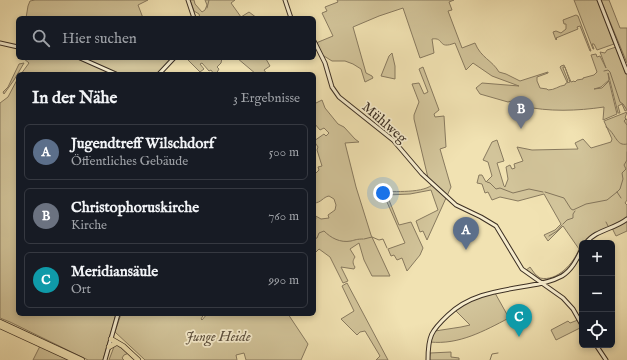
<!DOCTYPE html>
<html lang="de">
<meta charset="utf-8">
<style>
:root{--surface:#171b24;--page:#242831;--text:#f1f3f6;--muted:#9ea1a6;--line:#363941;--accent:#c59692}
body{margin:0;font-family:"IM FELL English",serif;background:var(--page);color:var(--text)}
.controls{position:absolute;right:12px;bottom:12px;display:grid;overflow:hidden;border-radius:6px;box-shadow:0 2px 6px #0003}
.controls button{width:36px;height:36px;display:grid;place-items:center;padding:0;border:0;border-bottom:1px solid var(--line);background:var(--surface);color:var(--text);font:20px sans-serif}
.you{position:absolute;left:383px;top:193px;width:14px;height:14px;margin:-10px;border:3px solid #fff;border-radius:50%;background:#1a73e8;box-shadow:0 0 0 6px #1a73e833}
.badge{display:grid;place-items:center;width:26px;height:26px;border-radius:50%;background:var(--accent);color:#fff;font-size:13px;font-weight:700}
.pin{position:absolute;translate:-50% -33px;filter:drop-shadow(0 1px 2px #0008)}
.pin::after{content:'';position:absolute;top:21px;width:14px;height:12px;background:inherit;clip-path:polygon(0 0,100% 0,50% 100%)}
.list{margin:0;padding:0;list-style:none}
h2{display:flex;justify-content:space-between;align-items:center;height:52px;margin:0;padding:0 16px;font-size:17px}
h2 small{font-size:13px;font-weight:400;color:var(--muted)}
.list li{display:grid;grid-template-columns:26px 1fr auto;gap:12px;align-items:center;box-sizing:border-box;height:56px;margin:0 8px 8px;padding:0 8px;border:1px solid var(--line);border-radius:6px}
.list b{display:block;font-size:15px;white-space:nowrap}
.list p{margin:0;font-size:13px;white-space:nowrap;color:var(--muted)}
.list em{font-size:13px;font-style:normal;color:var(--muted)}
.icon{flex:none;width:22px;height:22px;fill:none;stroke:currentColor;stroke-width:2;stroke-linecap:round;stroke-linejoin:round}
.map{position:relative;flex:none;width:627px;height:360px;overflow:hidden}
.search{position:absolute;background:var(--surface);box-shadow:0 2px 6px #0003;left:16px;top:16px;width:300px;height:44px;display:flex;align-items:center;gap:10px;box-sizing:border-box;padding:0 14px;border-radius:6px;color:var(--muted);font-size:15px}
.panel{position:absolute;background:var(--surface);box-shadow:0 2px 6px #0003;left:16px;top:72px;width:300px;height:244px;border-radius:6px}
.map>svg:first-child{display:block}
.green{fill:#d2c49a;stroke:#887a5f}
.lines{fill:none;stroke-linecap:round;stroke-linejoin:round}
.stream{stroke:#84765c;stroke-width:1}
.secondary-casing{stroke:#3d3024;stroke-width:5}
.highway-casing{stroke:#3d3024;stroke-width:6}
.secondary{stroke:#f6eccd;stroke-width:3}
.highway{stroke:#f1e2b2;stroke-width:4.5}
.labels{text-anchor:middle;stroke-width:3.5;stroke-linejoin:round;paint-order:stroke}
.street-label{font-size:14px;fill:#3d3024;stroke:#f6eccd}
.park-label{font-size:14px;font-style:italic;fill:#5b4e3c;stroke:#f6eccd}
</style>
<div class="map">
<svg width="627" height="360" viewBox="0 0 627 360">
<rect width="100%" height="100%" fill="#f1e2b2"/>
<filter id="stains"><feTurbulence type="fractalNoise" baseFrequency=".005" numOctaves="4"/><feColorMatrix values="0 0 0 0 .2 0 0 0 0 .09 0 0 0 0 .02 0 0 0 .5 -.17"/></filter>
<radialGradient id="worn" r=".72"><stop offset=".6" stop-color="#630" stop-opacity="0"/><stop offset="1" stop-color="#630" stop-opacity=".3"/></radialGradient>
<path class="green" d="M35 0H148L138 5 143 18H26L28 6 30 1Z
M190 0H194L195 4 202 12 205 10 207 5 205 0H235L231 3 241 17 249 12 257 18H200L199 14 194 11Z
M337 0H454L449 2 452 10 448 11 462 48 475 43C481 58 492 60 499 72L506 74 520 81 548 72V73L537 77V81L540 88 547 89 548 90C555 90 558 86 565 85L566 83 570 82 565 67H563V68L568 81 567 82 560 67 561 66 564 65 571 82 574 81 575 82 577 80 583 79V78L594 75 597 72 591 55 596 54 597 57 600 56 606 68 600 52 605 53 607 50 616 47 627 75V110L625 111 622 104 618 106 620 113H618L608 73 609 80 601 87 594 89 602 88 609 81 617 114 603 120 604 107C577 111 549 112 522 106L519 99 508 102 480 94 476 88 482 83 519 86 492 76 473 63 466 70 455 43C437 50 445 37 432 39L434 53 420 58 403 8 379 16 353 27 366 73 372 76 373 78 365 82 361 69 353 64 345 61H332L324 56 321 57 316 43 333 36 322 13 327 11 325 7 338 2Z
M574 0H598L614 44 597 50 594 44H592L594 49H593Z
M601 0H609L620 28H627V63Z
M576 15 578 16 591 51H590L580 26 577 27 578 29 556 38 557 39 556 40 553 32 556 31 561 33 566 29V24H564L563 20Z
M392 53 395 66V79L381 76 389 56Z
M23 58H173L158 74H21L29 63Z
M186 58H222L221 63 217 67 219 69 216 74H214L211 70 209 71 202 63 200 64 204 69 200 72Z
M237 58H272L266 59 270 66 264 70 267 74H256Z
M24 63 14 80 4 94 3 92 8 87 19 64Z
M423 67 439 110 434 114 435 117 444 116 446 147 440 149 451 187 427 240 423 231 420 232 416 221 438 210 431 190 410 194 387 195 399 225 411 222 423 248 420 255 407 271 402 258 397 260 394 255 391 256 388 249 405 243 383 193H373L375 191C389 191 421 194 432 185L429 182 414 119V115L419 102 412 84 419 83 424 94 428 92 419 69Z
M18 78V314H116L103 360H88L10 322 0 318V103L8 97Z
M322 100 325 108 338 124 344 127 355 139 359 142 345 143 356 187 371 235 390 276H372L364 260 359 243 350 249 355 257C353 260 352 263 355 267L354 269 341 267 348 281 343 283 330 257 319 249 314 254V215L321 219 329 218 328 215 335 210 336 205 334 199 329 196C323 197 321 203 314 203L315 194 314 175 319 170 318 167 322 166 317 150 318 147 314 141 324 134 326 136 329 133 324 128 320 130 314 123V104Z
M627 112 625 118 627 120V200L625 203 627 205V218L593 235 585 243H582C582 248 580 250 577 255 568 271 561 276 543 281L534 275 525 271 530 267 535 274 540 278C557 282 574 263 579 249L563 226 548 241 544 235 555 230 561 224 544 194 518 201 500 197 492 200 488 192 485 193 482 184 477 183 479 175H482L486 182 492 176 488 162 483 160 492 142 497 140 504 161 497 163 504 186 505 187 508 179 506 167 510 165 512 169 515 168 514 164 523 161 517 147 532 150 578 149 575 143 583 139 591 148 611 142 612 139 604 121Z
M627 220V231L616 236 612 228Z
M347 283 388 360H376L380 356 365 331 360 332 357 335 341 319 354 311 342 286Z
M495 293 509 318C484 331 459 345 430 342L435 331 461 327 470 325 455 310 474 299Z
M121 314H204L201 319 202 320 207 314H288L308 344 301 360H246L244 353 236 355 237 360H145L115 332Z
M578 320 582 327 556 340 551 330 568 321 570 323Z
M115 344 129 353 124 355 122 358 124 360H109Z
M40 346 69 360H33Z
M451 352V357L459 358V360H429L430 353Z"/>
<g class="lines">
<path class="stream" d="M207 8 209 0
M604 71 608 70 610 72 620 102 623 104 627 110
M626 119 624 121 627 125
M606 127C616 133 616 147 627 144
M487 182 490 183 496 189 500 188 513 193 529 189 543 192
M545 192 564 198 571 209 573 210 586 204 607 200 617 192 620 189 623 179 622 173 626 169 624 165 627 160V152
M617 192 621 198
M606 222 608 226
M314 223 316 218
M563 224 567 220 573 218V214L575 211
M549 236 557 231 562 225
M314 239 317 238 319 233 324 231C331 238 340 243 351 241 355 240 357 239 363 239
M364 239 372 237 379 240 383 239 387 248
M490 360 492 354 498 353"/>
<g class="secondary-casing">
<path id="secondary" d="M188 0 194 18
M285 0 291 18
M599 0 627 72
M314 41 325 63 332 87 339 97 393 140 422 174 456 205 481 217 496 226 522 269 563 298 573 309 582 325
M0 43 18 47
M80 58 116 74
M159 74 174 58
M586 243C595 230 615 229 627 219
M596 345 606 360
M105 360 118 314
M428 360C428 336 431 331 448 315 470 294 498 291 527 286 539 284 551 282 562 276 572 270 577 259 582 249"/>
</g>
<g class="highway-casing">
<path id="highway" d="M0 322 82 360
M0 326 74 360
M111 339 123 346 138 360
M109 347 116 343"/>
</g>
<use href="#secondary" class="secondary"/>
<use href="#highway" class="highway"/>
</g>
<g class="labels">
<g class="street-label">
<text transform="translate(385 122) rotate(41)" y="5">Mühlweg</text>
</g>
<g class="park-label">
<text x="218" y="341">Junge Heide</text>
</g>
</g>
<rect width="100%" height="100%" filter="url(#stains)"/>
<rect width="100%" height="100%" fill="url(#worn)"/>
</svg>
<div class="controls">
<button>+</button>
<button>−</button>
<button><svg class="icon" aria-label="locate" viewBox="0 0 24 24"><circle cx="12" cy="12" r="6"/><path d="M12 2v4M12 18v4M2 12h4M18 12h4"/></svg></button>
</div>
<div class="you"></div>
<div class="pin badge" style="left:466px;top:250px;background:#5c6f8a">A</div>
<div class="pin badge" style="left:521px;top:129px;background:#6b7280">B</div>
<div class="pin badge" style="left:519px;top:337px;background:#0f9aa8">C</div>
<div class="search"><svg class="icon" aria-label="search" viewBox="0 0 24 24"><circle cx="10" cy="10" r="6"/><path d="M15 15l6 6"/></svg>Hier suchen</div>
<section class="panel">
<h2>In der Nähe<small>3 Ergebnisse</small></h2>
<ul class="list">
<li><span class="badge" style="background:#5c6f8a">A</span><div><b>Jugendtreff Wilschdorf</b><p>Öffentliches Gebäude</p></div><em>500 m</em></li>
<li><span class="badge" style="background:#6b7280">B</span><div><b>Christophoruskirche</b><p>Kirche</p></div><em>760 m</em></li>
<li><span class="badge" style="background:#0f9aa8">C</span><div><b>Meridiansäule</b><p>Ort</p></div><em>990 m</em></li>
</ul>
</section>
</div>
